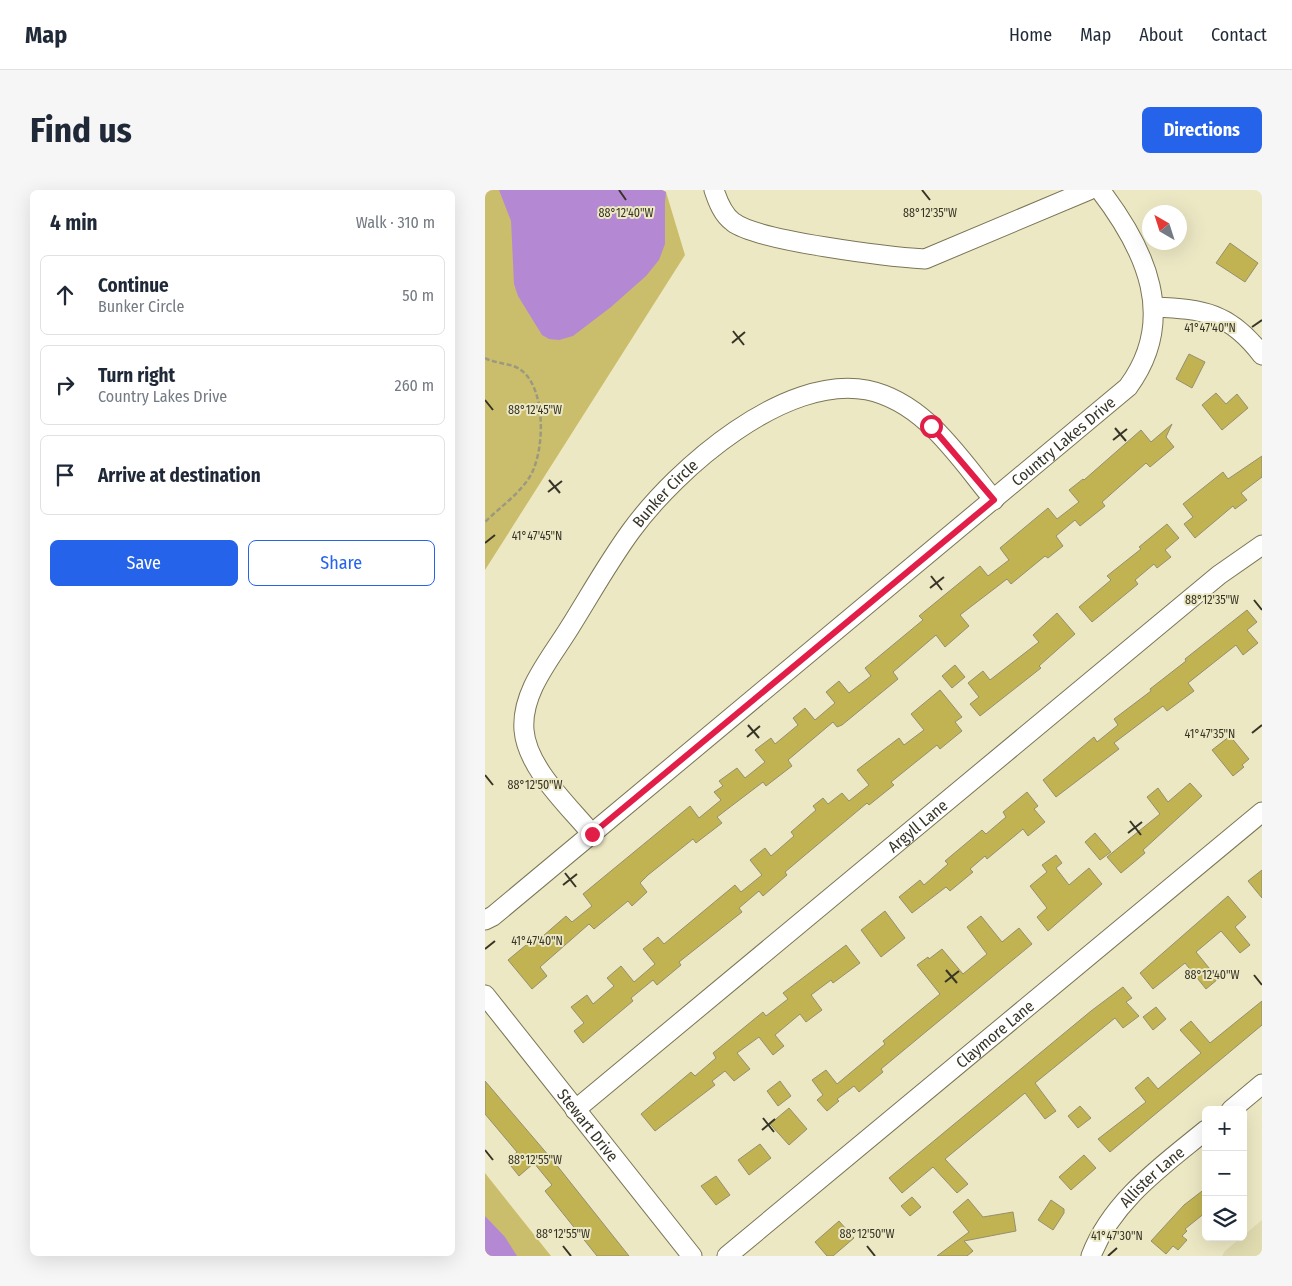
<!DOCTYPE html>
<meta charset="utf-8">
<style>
:root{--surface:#fff;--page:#f6f6f7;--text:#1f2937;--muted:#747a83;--line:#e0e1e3;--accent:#2563eb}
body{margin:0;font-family:"Fira Sans Condensed",sans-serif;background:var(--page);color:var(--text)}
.controls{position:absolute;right:15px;bottom:15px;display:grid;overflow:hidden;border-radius:8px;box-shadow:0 5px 20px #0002}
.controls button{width:45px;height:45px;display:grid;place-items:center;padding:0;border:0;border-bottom:1px solid var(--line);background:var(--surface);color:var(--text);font:25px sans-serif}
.compass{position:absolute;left:657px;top:15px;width:45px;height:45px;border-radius:50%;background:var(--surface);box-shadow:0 5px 20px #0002;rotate:321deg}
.stop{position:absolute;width:15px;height:15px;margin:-11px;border:4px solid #e11d48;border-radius:50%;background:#fff}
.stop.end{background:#e11d48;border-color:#fff;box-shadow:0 1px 5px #0008}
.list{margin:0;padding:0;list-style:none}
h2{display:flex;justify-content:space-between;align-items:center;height:65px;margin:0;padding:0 20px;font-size:21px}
h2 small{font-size:16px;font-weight:400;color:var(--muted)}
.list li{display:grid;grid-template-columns:32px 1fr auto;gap:15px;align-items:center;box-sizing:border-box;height:80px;margin:0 10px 10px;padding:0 10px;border:1px solid var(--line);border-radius:8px}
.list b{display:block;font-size:19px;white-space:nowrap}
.list p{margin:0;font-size:16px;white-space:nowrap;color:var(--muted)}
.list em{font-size:16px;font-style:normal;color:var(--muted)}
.actions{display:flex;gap:10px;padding:15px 20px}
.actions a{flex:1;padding:11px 0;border:1px solid var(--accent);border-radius:8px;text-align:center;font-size:18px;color:var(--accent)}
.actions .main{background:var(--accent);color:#fff}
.icon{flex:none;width:28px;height:28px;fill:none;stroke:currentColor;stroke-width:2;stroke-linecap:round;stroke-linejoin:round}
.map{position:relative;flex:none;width:777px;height:1066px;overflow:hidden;border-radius:8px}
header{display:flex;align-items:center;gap:30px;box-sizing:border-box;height:70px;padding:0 25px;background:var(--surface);border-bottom:1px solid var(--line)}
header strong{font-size:24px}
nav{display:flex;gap:28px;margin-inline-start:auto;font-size:18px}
.intro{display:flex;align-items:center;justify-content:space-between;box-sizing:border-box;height:120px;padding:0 30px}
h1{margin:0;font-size:35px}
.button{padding:12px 22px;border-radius:8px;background:var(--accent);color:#fff;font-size:18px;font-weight:700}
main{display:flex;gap:30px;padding:0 30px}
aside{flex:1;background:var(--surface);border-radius:8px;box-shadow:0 5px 20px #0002}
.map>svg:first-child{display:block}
.built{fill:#e1dbb0}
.green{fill:#cabe6d}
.water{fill:#b588d4}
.building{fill:#c1b352;stroke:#948f6e}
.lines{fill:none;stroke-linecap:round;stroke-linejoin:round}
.minor-casing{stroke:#7a7555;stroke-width:21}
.path{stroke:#9d997f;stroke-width:2.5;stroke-dasharray:5 2.5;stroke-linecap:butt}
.minor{stroke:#fff;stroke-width:19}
.route{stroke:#e11d48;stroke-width:6}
.ticks{fill:none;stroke:#363426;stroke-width:2}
.labels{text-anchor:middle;stroke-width:4;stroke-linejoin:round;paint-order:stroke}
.street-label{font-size:16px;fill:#363426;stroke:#ede8c4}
.ticks-label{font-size:12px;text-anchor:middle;fill:#363426;stroke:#ede8c4;stroke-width:4;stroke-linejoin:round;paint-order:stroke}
</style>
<header>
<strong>Map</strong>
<nav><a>Home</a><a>Map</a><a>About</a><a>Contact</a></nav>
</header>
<div class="intro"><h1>Find us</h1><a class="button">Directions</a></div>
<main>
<aside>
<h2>4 min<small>Walk · 310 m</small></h2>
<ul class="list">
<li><svg class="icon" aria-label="ahead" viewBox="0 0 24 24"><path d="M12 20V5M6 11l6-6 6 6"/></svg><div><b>Continue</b><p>Bunker Circle</p></div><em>50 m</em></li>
<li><svg class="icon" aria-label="right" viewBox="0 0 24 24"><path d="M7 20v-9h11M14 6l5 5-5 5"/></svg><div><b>Turn right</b><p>Country Lakes Drive</p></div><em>260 m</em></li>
<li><svg class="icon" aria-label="arrive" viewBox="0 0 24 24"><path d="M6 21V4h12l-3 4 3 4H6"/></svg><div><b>Arrive at destination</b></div></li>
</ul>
<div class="actions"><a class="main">Save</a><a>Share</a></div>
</aside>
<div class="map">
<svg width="777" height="1066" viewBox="0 0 777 1066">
<rect width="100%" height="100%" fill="#ede8c4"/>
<path class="built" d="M777 1030V1066H737L740 1061Z"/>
<path class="green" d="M0 0H177L181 2 200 65 0 380Z
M0 983 66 1066H0Z"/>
<path class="water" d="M14 0H177L181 2 180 13V54L174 70 161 86 126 117 88 146 74 150 64 149 57 145 33 106 29 94 26 31Z
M0 1026 20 1047 32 1066H0Z"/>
<path class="building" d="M745 53 773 73 760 92 731 73Z
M704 164 720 172 707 198 691 189Z
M731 203 741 214 752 204 763 218 737 240 717 215Z
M687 234 681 247 689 257 665 277 661 273 617 312 620 316 595 336 590 330 571 346 578 356 563 368 560 366 526 394 522 389 475 425 484 436 460 457 451 445 408 482 413 489 357 535 352 537 348 532 303 570 307 576 281 596 278 592 232 627 237 633 211 653 208 649 163 685 155 693 162 702 147 716 143 711 109 739 104 734 55 777 62 786 47 799 23 770 47 750 50 753 81 726 87 732 107 716 98 704 205 616 214 628 236 610 229 602 238 596 234 591 252 578 260 588 280 572 270 560 286 548 290 554 313 535 308 528 320 518 330 530 350 513 341 502 354 491 364 503 386 486 380 478 438 430 434 426 495 376 503 386 524 370 515 358 563 318 572 329 594 312 584 300 598 289 599 290 656 240 666 252Z
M777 266V287L756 303 762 310 750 319 748 316 710 348 699 334 708 327 698 314 738 282 743 289Z
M682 334 694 348 680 360 686 367 672 378 669 374 650 390 653 394 607 432 594 417 626 390 622 386 656 359 654 357Z
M762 420 772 432 762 440 773 453 758 465 751 455 703 493 709 501 682 521 678 516 629 553 634 559 571 607 558 590 609 547 612 552 633 535 629 529 666 501 665 499 701 471 700 469Z
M572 423 590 444 554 476 556 478 495 526 485 514 494 507 483 493 498 481 505 490 554 452 548 445Z
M470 475 480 487 467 498 457 486Z
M455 500 477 527 470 532 477 541 455 559 452 555 406 592 409 595 384 615 382 613 300 682 302 685 278 706 274 701 254 718 257 722 194 772 196 775 172 795 168 790 146 808 148 811 98 853 89 841 99 833 86 817 102 805 108 814 129 796 122 788 136 776 149 792 170 774 158 759 173 747 179 754 250 695 256 702 277 685 265 670 280 658 286 666 309 646 306 642 331 620 328 616 338 608 343 614 357 603 364 611 384 595 372 580 414 548 419 555 439 540 426 524Z
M745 546 764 569 757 575 759 577 748 586 727 560Z
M705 593 717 606 658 660 660 663 636 683 622 667 675 624 662 607 673 598 683 612Z
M542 602 553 616 549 619 560 632 543 646 538 639 502 669 500 666 485 679 488 682 465 701 461 697 427 723 414 707 435 690 439 695 463 674 460 671 497 640 501 644 521 627 518 622Z
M610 643 626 662 615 670 600 652Z
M571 665 577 673 571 678 584 695 604 678 617 694 563 741 552 727 562 718 545 696 562 682 557 675Z
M777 680V708L763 691Z
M743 706 761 727 750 737 765 755 755 763 736 741 711 762 733 789 721 799 700 773 668 799 655 783Z
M400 721 420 748 396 767 376 740Z
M496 726 517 752 534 738 547 754 396 879 398 882 374 902 369 896 352 909 354 911 342 921 332 910 338 905 327 890 341 880 352 894 400 854 398 851 455 804 432 775 443 767 444 769 457 759 478 784 502 764 482 737Z
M361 755 375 773 348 793 346 790 326 805 337 820 321 832 315 824 290 845 299 856 288 865 274 847 252 863 265 879 249 891 240 881 227 891 230 895 170 941 156 924 206 882 210 886 231 868 228 863 278 822 281 826 303 809 298 803Z
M638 797 647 808 641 812 654 826 638 838 630 828 550 893 571 921 560 929 540 903 460 969 483 994 472 1003 448 977 417 1003 404 988 606 821Z
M777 811V835L625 962 613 949 661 912 650 898 663 887 673 899 716 863 695 840 706 831 725 853Z
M671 817 681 829 668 840 658 827Z
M0 891 70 973 144 1066H112L60 1001 67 995 49 973 34 986 22 971 32 962 0 924Z
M295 891 306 906 293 916 282 901Z
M595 916 606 928 593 938 583 926Z
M304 918 322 939 304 955 285 934Z
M275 954 286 968 264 985 253 970Z
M599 965 611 978 586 1000 574 987Z
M231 986 245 1005 231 1015 216 996Z
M721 998V1022L700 1039 702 1041 697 1046 702 1050 693 1060 688 1056 681 1064 666 1051 699 1015Z
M427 1007 436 1017 425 1026 416 1016Z
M483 1009 498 1027 528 1022 531 1041 479 1051 488 1061 482 1066H452L484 1042 468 1022Z
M566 1010 579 1019V1023L568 1040 553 1030Z
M354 1031 369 1048 348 1066H342L330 1052Z"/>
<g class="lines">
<g class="minor-casing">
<g id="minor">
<path d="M229 0C233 12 238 25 248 32 272 51 406 67 440 69L604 0"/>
<path d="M669 117C719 119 745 123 777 165"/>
<path id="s1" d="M107 644C83 615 42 578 39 540 36 502 66 468 85 437 105 405 124 371 146 341 192 278 300 184 382 200 440 212 474 268 509 310"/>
<path id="s2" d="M0 730 8 726 643 197C693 129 661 60 615 0"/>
<path id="s3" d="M0 805 207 1066"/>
<path id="s4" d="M90 920 734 385 777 355"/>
<path d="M746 920 777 894"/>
<path id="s5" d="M242 1066 777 622"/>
<path id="s6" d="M606 1066C627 1011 677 976 721 940"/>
</g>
</g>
<path class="path" d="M0 168C11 174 27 173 36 180 62 199 60 264 44 288 33 305 14 318 0 332"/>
<use href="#minor" class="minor"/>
</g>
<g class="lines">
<path class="route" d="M107 644 509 310 446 236"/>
</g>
<path class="ticks" d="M134 0 141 10M437 0 445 10M767 137 777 130M248 141 259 155M247 153 260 142M0 210 8 220M630 238 641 251M628 250 642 239M64 290 75 303M63 302 77 291M0 353 10 345M446 386 457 400M445 398 459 387M769 410 777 420M263 535 274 548M767 543 777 535M262 547 275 536M0 585 8 595M645 631 656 645M643 643 657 632M80 683 91 697M78 695 92 684M0 759 10 751M461 780 472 793M769 785 777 795M460 792 474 781M278 928 289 942M277 940 290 929M0 960 8 970M78 1056 86 1066M382 1056 390 1066M623 1066 632 1058"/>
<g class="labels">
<g class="street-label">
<text dy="6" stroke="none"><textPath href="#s2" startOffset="751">Country Lakes Drive</textPath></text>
<text dy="6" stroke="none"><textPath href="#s1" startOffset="406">Bunker Circle</textPath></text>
<text dy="6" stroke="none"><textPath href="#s4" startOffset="445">Argyll Lane</textPath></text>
<text dy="6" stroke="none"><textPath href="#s5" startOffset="348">Claymore Lane</textPath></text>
<text dy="6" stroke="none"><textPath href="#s3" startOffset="166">Stewart Drive</textPath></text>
<text dy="6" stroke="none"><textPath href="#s6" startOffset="101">Allister Lane</textPath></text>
</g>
</g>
<g class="ticks-label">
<text x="445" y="27">88°12'35"W</text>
<text x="141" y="27">88°12'40"W</text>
<text x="725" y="142">41°47'40"N</text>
<text x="50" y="224">88°12'45"W</text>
<text x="52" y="350">41°47'45"N</text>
<text x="727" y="414">88°12'35"W</text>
<text x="725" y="548">41°47'35"N</text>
<text x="50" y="599">88°12'50"W</text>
<text x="52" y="755">41°47'40"N</text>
<text x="727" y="789">88°12'40"W</text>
<text x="50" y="974">88°12'55"W</text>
<text x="78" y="1048">88°12'55"W</text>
<text x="382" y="1048">88°12'50"W</text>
<text x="632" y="1050">41°47'30"N</text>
</g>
</svg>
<div class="controls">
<button>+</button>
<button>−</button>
<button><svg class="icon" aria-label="layers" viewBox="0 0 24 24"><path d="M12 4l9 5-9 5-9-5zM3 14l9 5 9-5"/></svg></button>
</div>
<svg class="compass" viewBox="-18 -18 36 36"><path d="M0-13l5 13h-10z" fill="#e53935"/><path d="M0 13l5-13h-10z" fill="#747a83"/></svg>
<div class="stop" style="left:446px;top:236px"></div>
<div class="stop end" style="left:107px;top:644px"></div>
</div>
</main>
